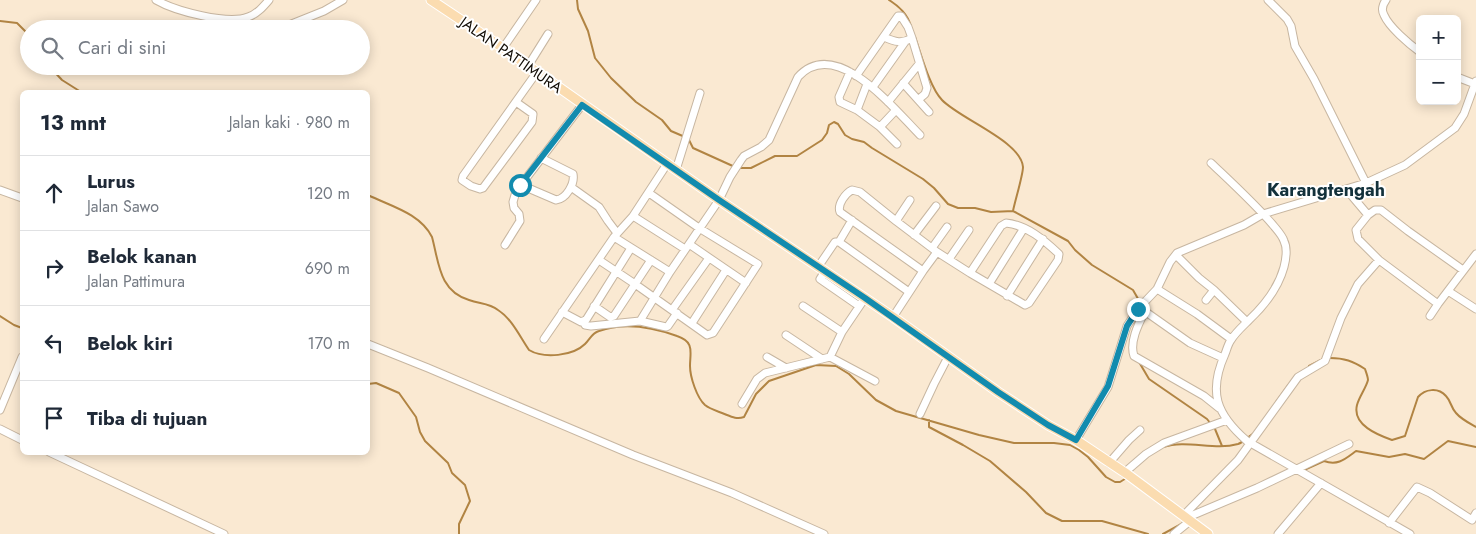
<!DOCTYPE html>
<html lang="id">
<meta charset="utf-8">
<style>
:root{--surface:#fff;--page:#f2f2f3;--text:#1f2937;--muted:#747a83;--line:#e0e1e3}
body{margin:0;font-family:Jost,sans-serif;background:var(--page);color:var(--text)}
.controls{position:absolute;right:15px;top:15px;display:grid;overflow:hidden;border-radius:8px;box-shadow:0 2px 12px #0003}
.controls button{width:45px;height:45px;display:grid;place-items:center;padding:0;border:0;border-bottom:1px solid var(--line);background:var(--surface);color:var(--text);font:25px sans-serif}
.stop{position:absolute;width:15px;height:15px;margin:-11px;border:4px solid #128bae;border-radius:50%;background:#fff}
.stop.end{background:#128bae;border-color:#fff;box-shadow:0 1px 5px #0008}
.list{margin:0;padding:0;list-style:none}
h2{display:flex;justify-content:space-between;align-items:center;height:65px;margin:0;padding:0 20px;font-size:21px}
h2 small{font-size:16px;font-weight:400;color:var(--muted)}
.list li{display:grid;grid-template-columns:32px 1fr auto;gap:15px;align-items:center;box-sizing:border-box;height:75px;padding:0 20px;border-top:1px solid var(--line)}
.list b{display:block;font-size:19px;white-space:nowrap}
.list p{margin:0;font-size:16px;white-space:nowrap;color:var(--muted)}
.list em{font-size:16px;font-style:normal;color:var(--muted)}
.icon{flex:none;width:28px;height:28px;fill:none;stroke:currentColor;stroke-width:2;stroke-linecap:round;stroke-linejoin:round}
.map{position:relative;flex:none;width:1476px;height:534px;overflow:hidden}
.search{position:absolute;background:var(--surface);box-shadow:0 2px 12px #0003;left:20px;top:20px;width:350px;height:55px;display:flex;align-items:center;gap:12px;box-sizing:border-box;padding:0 18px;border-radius:28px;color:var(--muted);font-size:19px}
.panel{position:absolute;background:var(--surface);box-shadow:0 2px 12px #0003;left:20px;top:90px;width:350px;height:365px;border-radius:8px}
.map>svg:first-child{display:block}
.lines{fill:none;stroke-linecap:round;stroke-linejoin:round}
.stream{stroke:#b18443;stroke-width:2}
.minor-casing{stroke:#c7b6a1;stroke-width:9}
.major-casing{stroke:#fff;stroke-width:11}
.minor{stroke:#fff;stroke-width:7}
.major{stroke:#fbdcb0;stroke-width:9}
.route{stroke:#128bae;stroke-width:6}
.labels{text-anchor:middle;stroke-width:4;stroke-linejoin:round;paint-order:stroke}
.street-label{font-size:15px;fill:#100b04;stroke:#fff}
.quarter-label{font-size:18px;font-weight:bold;fill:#13313b;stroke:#fff}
</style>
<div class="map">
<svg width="1476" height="534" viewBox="0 0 1476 534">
<rect width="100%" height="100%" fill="#fae9d2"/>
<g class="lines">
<path class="stream" d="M577 0 578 9 588 31 595 58 611 78 636 102 662 120 671 131 685 137
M889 0C900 7 907 14 911 26
M0 21 17 23 29 35
M915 37C921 54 930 88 942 100 960 119 1021 141 1023 167 1023 175 1015 201 1013 211L1068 241 1075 250 1092 265 1133 290 1141 304
M49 66 62 80 81 92
M689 140 693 148 735 167
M739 168H751L775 156H797L822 140 827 133 829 125 834 122 838 124 845 135 852 139 864 142 872 148 923 179 934 188 948 204 958 208H975L991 212 1013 211
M368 195C390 206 420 213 432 237 439 263 439 291 469 300 480 304 489 303 498 310 512 319 520 337 529 350 544 359 573 356 585 344 590 339 592 333 599 331 624 322 652 327 677 336 695 342 690 352 690 366 690 377 697 398 705 405 710 409 717 411 722 413 730 416 736 420 744 417L756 394 769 381 816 365 836 366 849 374 876 400 896 411 979 435 1014 443H1054L1070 445 1079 450 1088 457 1106 477 1115 482H1120L1128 477
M0 316 14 325 22 328
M1330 358C1344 358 1353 361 1365 369 1366 372 1368 377 1368 380 1366 388 1359 397 1357 405 1352 425 1378 435 1392 440L1405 436 1418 397C1425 389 1438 387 1446 396 1451 401 1451 408 1456 413 1461 419 1469 423 1476 427
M1139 362 1149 379 1207 419 1215 429 1222 446
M1309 366 1325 358
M368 384 376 383 399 393 416 417 420 432 425 441 448 463 452 473 465 485 470 501 459 524V534
M1276 402 1289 384
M929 420V427L963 445 990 461 1026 492 1046 513 1062 521H1102L1148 534
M1163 447C1187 439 1214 451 1238 444 1244 442 1249 436 1254 433
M1304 470 1324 461C1338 466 1345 459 1356 451L1389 457 1405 454 1424 459 1448 441 1476 447
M1163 534 1185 522"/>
<g class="minor-casing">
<path id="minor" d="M156 0C175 11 228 25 248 17 257 14 263 7 269 0
M1268 0 1287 19 1291 26 1295 46 1314 79 1366 183
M1386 0C1383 4 1381 10 1384 15 1389 27 1409 44 1420 52
M234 20 247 29
M279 29 324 11 343 0
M884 37C895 42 902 44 912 38L927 88 925 94 919 99
M503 48 536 0
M528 66 548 34
M850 72 839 97 840 102 857 110 880 127 896 110
M856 76 898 16H901L908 27 912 38
M1457 77 1475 84
M903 83 929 112
M873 87 905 42
M516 102 533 114 532 122 483 188 480 189 471 186 462 180 463 176 537 72
M888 102 919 64
M857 110 867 84
M880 127 897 144
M1211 163C1232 183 1254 203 1273 225 1277 230 1282 235 1284 241 1288 249 1286 259 1284 267 1278 289 1265 305 1249 320 1243 326 1235 333 1231 340 1228 344 1227 349 1225 354 1208 392 1216 414 1247 441L1410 534
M676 170 700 93
M521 185 556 200C566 199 575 184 573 174L541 158
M571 187 599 207 608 221 617 233
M1346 189 1368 215 1356 230 1358 239 1379 260 1438 304 1476 254
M0 190 22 198
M1368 215 1375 210H1381L1408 231 1463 270
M633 216 685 249
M852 220 839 242 909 292
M896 221 910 200
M914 235 936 206
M614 237 670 272
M689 244 746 283
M505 245 520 221 519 214 514 208 513 202 515 195 521 185 582 105
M932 248 947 227
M1176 255 1199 278 1214 290
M949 259 969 230
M599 260 635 284 707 335 713 333 758 264 699 228 649 193
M818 267 835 242H839
M825 271 820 279 859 306
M923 271 840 212C837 204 846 193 852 190L860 192 896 221 937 252
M989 284 1024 228
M1157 289 1197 314 1231 339
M1448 291 1476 309
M1007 296 1043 239
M1206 300 1214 290 1247 322
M594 306 610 317 614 316 651 260
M803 306 842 332
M1144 306 1146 312 1190 343 1223 358
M672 310 709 258
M1145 311C1139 323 1129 342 1134 356L1204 396 1219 408
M562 312 581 322 586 320 631 248
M1430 316 1438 304
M893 317 923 271 937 252 970 273 1025 305 1029 303 1058 260 1059 254C1044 240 1027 225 1006 223L1001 226 970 273
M583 321 585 325 591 326 640 321 666 327 668 326 677 313
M640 321 670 272 719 200 730 177 741 160 744 156 761 147 769 140 798 77C836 35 895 110 920 135
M692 323 726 270
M786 335 822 359
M544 339 614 237 633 216 667 164
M368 344 428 368 633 455 732 493 824 534
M767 357 786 368
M830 357 875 381
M742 404 757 379 765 373 830 357 842 332 865 298
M0 410 22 357
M920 414 934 384 948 357
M0 429 22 440
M1076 440 1108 387 1127 326 1138 309 1157 289 1170 262 1177 253 1244 225 1263 214 1366 183 1405 165 1455 128 1464 114 1476 81
M49 452 224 534
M1109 463 1129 440 1140 430
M1124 473 1146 454 1164 443 1227 420
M1183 516 1238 460 1298 377 1325 361 1341 318 1358 284 1379 260
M1186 518 1257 488 1349 444
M1389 523 1417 487 1430 493 1472 520 1476 513
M1174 534 1190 521
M1278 534 1321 483"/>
</g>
<g class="major-casing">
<path id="major" d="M431 0 503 48 719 200 893 317 998 392 1048 425 1076 440 1127 474 1208 534"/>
</g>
<use href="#minor" class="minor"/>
<use href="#major" class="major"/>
</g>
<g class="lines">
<path class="route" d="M520 185 582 105 719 200 865 298 998 392 1048 425 1076 440 1108 386 1127 326 1138 309"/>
</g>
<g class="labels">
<g class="street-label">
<text transform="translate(511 55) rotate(35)" y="5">JALAN PATTIMURA</text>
</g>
<g class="quarter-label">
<text x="1326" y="196">Karangtengah</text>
</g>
</g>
</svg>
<div class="controls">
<button>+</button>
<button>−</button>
</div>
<div class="stop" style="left:520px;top:185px"></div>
<div class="stop end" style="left:1138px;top:309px"></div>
<div class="search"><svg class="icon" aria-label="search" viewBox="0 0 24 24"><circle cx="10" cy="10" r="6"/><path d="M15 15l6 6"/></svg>Cari di sini</div>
<section class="panel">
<h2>13 mnt<small>Jalan kaki · 980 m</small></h2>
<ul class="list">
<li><svg class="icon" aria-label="ahead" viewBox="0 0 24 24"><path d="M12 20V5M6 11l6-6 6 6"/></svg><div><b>Lurus</b><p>Jalan Sawo</p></div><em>120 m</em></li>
<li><svg class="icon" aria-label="right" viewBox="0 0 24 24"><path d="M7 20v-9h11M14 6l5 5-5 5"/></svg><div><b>Belok kanan</b><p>Jalan Pattimura</p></div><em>690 m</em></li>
<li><svg class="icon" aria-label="left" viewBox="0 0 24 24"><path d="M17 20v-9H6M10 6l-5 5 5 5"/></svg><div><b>Belok kiri</b></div><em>170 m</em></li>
<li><svg class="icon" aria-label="arrive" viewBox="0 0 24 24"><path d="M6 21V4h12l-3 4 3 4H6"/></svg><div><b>Tiba di tujuan</b></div></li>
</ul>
</section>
</div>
